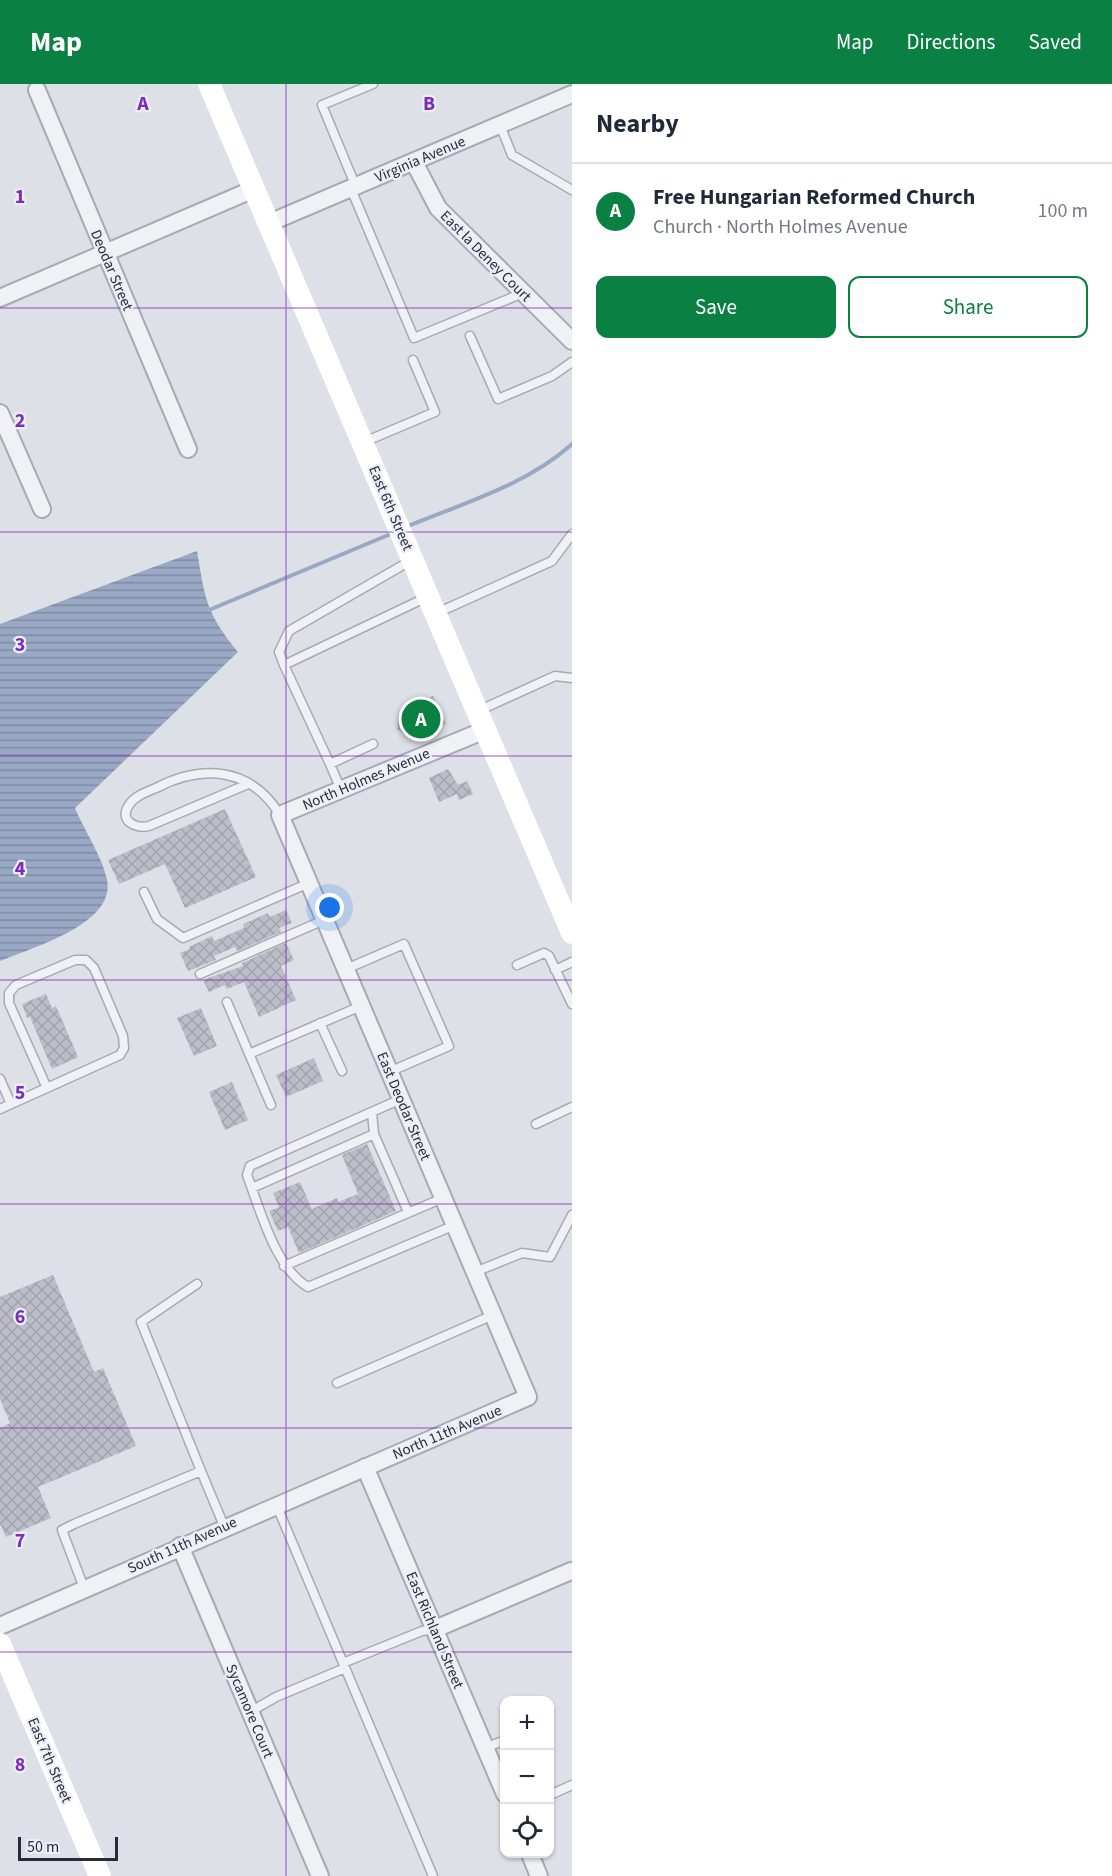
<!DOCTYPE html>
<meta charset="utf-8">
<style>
:root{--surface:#fff;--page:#f6f6f7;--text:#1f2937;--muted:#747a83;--line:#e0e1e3;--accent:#0b8043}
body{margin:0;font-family:"Source Sans 3",sans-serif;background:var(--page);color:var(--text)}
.controls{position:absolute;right:18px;bottom:18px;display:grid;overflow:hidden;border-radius:12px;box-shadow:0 2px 4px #0004}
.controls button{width:54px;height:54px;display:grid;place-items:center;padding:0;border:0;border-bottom:2px solid var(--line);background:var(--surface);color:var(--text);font:30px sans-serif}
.scale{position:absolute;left:18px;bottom:15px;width:100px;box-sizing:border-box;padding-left:6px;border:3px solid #272c3c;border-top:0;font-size:16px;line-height:21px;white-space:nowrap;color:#272c3c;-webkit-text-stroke:4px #eceff4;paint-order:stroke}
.you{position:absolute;left:330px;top:824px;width:21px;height:21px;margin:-15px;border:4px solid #fff;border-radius:50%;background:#1a73e8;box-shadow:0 0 0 9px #1a73e833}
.badge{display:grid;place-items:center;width:39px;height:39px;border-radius:50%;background:var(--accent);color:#fff;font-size:20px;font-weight:700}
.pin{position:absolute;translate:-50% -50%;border:3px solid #fff;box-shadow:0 2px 6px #0006}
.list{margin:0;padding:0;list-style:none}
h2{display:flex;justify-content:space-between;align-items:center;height:78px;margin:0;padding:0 24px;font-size:26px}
h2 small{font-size:20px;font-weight:400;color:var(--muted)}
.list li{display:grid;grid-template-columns:39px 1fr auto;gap:18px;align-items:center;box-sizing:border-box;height:96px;padding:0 24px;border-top:2px solid var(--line)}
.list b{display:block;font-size:22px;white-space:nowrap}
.list p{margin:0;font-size:20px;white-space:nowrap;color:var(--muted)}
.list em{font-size:20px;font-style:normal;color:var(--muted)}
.actions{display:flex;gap:12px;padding:18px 24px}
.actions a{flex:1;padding:14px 0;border:2px solid var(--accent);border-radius:12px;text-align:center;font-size:21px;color:var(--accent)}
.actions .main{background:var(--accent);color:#fff}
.icon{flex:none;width:33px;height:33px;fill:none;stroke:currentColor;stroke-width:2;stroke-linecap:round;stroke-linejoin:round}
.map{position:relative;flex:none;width:572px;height:1792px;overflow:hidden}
header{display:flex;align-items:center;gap:36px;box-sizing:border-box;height:84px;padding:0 30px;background:var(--accent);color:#fff}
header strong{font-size:28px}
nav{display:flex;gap:33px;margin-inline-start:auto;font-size:21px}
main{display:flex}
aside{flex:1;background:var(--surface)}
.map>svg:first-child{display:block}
.water{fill:url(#water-rules)}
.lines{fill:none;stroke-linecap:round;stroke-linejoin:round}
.stream{stroke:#99a9c5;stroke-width:4}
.building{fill:url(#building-cross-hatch)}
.lane-casing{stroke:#a6aab3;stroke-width:11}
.street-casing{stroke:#a6aab3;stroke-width:20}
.lane{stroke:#f0f1f5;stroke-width:8}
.street{stroke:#f0f1f5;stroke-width:16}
.secondary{stroke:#fff;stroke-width:22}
.grid{fill:none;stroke:#7b2cbf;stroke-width:1.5;stroke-opacity:0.55}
.labels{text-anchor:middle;stroke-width:4.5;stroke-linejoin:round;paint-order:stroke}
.street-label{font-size:15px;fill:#272c3c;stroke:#eceff4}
.grid-label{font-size:20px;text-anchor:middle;font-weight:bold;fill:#7b2cbf;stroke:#eceff4;stroke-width:4.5;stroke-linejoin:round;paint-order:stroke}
</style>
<header>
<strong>Map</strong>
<nav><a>Map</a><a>Directions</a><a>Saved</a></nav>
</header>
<main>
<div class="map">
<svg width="572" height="1792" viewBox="0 0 572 1792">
<defs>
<pattern id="water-rules" width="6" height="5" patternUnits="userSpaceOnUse" patternTransform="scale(1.5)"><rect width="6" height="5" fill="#99a9c5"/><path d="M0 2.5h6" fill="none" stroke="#7d8aa1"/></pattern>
<pattern id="building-cross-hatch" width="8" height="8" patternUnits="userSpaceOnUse" patternTransform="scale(1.5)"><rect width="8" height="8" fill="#bbbec9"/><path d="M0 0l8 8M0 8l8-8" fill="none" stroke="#a1a3ae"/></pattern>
</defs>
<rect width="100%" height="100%" fill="#dde0e6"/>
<path class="water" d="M197 467C205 515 206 529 238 568L75 724C84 746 103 774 107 796 116 840 31 864 0 877V540Z"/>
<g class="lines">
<path class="stream" d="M406 443C461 420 527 401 572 360
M209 526 393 449"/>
</g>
<path class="building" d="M433 612 446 640 416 653H408L397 645 399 629Z
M448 685 458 701 467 697 473 710 459 716 457 710 439 718 429 694Z
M225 725 256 793 185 824 165 780 119 800 108 776Z
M286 826 292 839 279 844 281 848 237 867 235 863 214 872 216 876 188 887 180 869 190 865 189 863 212 852 214 857 244 844 243 840 268 829 270 833Z
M286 859 294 876 281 882 296 916 259 933 244 898 227 905 225 901 209 908 203 896 243 882 242 879Z
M46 910 52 924 56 922 78 973 52 985 30 933 27 934 22 920Z
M201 924 217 962 194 972 177 934Z
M314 974 323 997 286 1013 276 991Z
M232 998 248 1036 225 1046 209 1008Z
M367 1060 396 1127 299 1169 288 1143 278 1147 269 1127 279 1123 273 1109 300 1098 312 1125 337 1114 338 1118 358 1110 342 1071Z
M53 1191 94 1288 103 1284 136 1362 38 1403 51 1434 6 1453 0 1440V1344L10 1339 0 1315V1213Z"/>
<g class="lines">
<g class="lane-casing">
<path id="lane" d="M500 41 512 71 572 106
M356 103 322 21 373 0
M351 105 414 254 523 209
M470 252 498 315 552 292 572 278
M364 358 435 328 413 276
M410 477 289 547 279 568 284 581 427 513
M437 529 552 477 572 450
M284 581 330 680 373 660
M478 627 555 592 572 594
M330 680 341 706
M248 700 149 742C136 745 118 737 129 721 135 712 146 708 156 704 202 680 251 683 280 731
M144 808 157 835 183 854 309 799
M517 881 544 869 549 872 572 920
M346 885 404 860 449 962 389 988
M555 886 572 878
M200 890 324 836
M227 918 271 1021
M320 939 342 987
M249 970 361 922
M0 995 11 1020
M401 1015 250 1082 247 1091C260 1125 275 1184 308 1203L455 1141
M0 1025 120 971 124 964 123 952 94 884 86 876H75L16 901 9 909V919L47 1004
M372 1028 374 1050 408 1128
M536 1040 572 1023
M252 1104 374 1050
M284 1182 443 1114
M475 1188 522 1169 550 1173 572 1131
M197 1200 141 1238 201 1387
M337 1299 493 1231
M276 1420 433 1792
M84 1504 62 1446 74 1440 201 1387 224 1442
M343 1579 422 1547 435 1545
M250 1628 276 1613 345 1584
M485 1664 505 1656
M550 1711 572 1701"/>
</g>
<g class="street-casing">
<path id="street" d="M37 6 188 365
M414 78 438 124 572 257
M269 139 572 10
M0 214 254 105
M0 329 42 425
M365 1383 505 1710
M180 1462 320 1792
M0 1542 528 1313 280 731 485 646
M435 1545 571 1487
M530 1770 539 1792"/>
</g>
<use href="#lane" class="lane"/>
<use href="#street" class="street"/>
<path class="secondary" d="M209 0 572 849
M0 1560 100 1792"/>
</g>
<path class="grid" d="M286 0V1792M0 224H572M0 448H572M0 672H572M0 896H572M0 1120H572M0 1344H572M0 1568H572"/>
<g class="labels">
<g class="street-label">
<text transform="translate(420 75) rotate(-23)" y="5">Virginia Avenue</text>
<text transform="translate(486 172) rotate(45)" y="5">East la Deney Court</text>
<text transform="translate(112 186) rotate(67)" y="5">Deodar Street</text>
<text transform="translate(391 424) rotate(67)" y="5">East 6th Street</text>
<text transform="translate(366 695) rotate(-23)" y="5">North Holmes Avenue</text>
<text transform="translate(404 1022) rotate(67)" y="5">East Deodar Street</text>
<text transform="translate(447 1348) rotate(-23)" y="5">North 11th Avenue</text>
<text transform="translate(182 1461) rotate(-24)" y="5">South 11th Avenue</text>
<text transform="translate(435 1546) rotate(67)" y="5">East Richland Street</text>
<text transform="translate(250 1627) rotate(67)" y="5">Sycamore Court</text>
<text transform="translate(50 1676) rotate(67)" y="5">East 7th Street</text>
</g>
</g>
<g class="grid-label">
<text x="143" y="26">A</text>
<text x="429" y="26">B</text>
<text x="20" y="119">1</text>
<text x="20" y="343">2</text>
<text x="20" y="567">3</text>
<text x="20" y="791">4</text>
<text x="20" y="1015">5</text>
<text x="20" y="1239">6</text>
<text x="20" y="1463">7</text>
<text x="20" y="1687">8</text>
</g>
</svg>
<div class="controls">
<button>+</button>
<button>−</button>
<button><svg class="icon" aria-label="locate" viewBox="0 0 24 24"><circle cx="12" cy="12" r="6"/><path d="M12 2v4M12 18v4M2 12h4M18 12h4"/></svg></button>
</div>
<div class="scale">50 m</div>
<div class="you"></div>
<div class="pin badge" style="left:421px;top:635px">A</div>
</div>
<aside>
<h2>Nearby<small></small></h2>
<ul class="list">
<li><span class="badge">A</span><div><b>Free Hungarian Reformed Church</b><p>Church · North Holmes Avenue</p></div><em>100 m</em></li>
</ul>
<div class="actions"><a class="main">Save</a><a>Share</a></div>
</aside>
</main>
